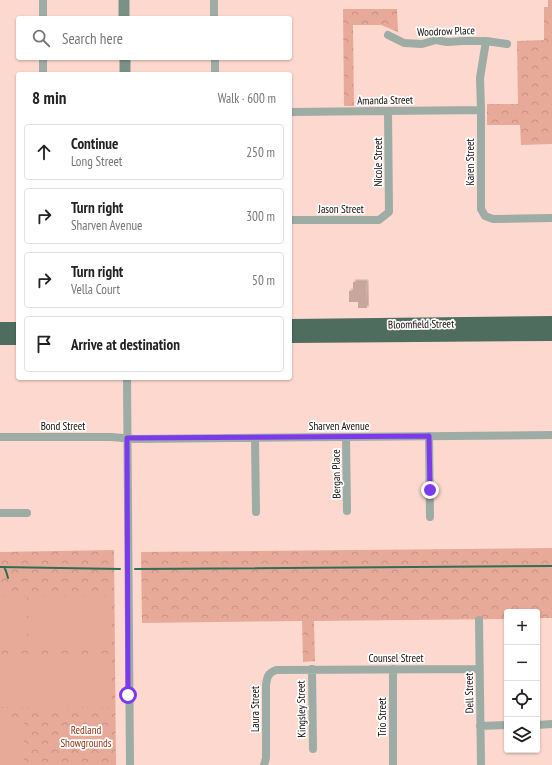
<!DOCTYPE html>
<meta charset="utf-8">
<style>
:root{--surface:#fff;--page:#f2f2f2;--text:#222;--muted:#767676;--line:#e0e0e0}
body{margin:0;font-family:"PT Sans Narrow",sans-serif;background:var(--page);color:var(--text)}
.controls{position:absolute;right:12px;bottom:12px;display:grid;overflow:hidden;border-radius:4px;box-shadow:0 1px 3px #0004}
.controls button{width:36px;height:36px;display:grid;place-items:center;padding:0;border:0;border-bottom:1px solid var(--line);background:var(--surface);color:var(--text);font:20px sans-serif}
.stop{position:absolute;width:12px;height:12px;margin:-9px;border:3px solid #7c3aed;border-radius:50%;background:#fff}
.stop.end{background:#7c3aed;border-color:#fff;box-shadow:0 1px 4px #0008}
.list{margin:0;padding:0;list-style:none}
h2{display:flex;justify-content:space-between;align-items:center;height:52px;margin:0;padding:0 16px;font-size:17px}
h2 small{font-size:13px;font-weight:400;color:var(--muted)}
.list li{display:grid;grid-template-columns:26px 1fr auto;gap:12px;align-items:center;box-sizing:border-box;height:56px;margin:0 8px 8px;padding:0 8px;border:1px solid var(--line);border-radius:4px}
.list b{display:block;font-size:15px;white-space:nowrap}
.list p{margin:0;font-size:13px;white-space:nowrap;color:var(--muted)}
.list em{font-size:13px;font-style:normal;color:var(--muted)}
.icon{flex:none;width:22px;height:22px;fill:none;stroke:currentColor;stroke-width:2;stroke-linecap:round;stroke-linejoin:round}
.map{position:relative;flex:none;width:552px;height:765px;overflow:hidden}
.search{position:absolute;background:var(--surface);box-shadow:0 1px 3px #0004;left:16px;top:16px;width:276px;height:44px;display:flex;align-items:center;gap:10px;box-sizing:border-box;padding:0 14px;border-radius:4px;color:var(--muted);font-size:15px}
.panel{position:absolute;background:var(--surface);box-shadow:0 1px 3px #0004;left:16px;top:72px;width:276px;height:308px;border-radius:4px}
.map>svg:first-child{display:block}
.park{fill:url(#park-crowns)}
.garden{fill:#e8aa98}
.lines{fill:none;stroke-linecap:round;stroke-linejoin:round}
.stream{stroke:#306e53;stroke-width:2}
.building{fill:#c9a69b;filter:url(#shadow)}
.street{stroke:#9daca4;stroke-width:8}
.secondary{stroke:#7b9186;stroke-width:11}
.highway{stroke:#4e6d5e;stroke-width:14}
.route{stroke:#7c3aed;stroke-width:5}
.labels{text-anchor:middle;stroke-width:3.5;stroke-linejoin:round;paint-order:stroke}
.street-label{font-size:11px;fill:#130805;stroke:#fff}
.park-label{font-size:11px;fill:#933416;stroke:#fff}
</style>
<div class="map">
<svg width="552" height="765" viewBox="0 0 552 765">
<defs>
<pattern id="park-crowns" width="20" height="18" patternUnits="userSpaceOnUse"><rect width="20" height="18" fill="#e8aa98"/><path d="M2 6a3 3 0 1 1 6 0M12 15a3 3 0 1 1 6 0" fill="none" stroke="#c69182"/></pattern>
<filter id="shadow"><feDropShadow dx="2" dy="-2" stdDeviation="1" flood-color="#0004"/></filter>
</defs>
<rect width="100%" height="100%" fill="#fdd8ce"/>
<path class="park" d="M548 0H552V144L521 145 520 125H487V104H518L517 41 544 40V7H548Z
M343 9H397L398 32 381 25H353L354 106H344Z
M552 548V618H537V612H507V619L314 621 315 661 303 662 302 621 142 623 141 552Z
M114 550 116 765H24V717H0V707H28L27 656H0V647H27V597H0V552Z"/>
<path class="garden" d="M0 597H27V647H0Z
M29 597H110V647L29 648Z
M0 656H28V707H0Z
M29 656H109V707L29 708Z
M0 717H24V765H0Z"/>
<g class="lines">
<path class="stream" d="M0 567 120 569
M4 567 6 571 8 578
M135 569 552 566"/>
</g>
<path class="building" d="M353 282H366L367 308H358V302H349V291H353Z"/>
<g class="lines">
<path class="street" d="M43 0V18
M214 0V18
M388 35 404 43 422 44 436 40 447 42 463 41H486L507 44
M486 41 480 78 481 110V209L485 216 493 219 552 218
M43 58V74
M215 58V74
M290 112 481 110
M290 220H379L389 212 388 111
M127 378 130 765
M429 436 430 517
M0 437H111L135 439 552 435
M346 437 347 511
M255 438 256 512
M0 513H27
M479 620 481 765
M312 669 313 749
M393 669V765
M537 725 552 724
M480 726 507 725
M264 765 266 758V685C267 677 268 673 276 670L479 669"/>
<path class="secondary" d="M124 0V18
M125 58V74"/>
<path class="highway" d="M290 326 552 323
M0 329H18
M290 336 552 334
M0 338H18"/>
</g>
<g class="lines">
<path class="route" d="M128 695 127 438 429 436 430 490"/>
</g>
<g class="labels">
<g class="street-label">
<text transform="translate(446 31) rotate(-2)" y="4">Woodrow Place</text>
<text transform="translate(385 100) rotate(-1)" y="4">Amanda Street</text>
<text transform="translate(378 162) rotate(-90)" y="4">Nicole Street</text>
<text transform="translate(470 162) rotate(-90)" y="4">Karen Street</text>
<text x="341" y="213">Jason Street</text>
<text transform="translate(421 324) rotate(-1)" y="4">Bloomfield Street</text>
<text x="63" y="430">Bond Street</text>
<text x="339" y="430">Sharven Avenue</text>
<text transform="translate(336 474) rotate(-91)" y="4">Bergan Place</text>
<text x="396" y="662">Counsel Street</text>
<text transform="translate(469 693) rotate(-91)" y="4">Dell Street</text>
<text transform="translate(255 709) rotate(-90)" y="4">Laura Street</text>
<text transform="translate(301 709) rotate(-91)" y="4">Kingsley Street</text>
<text transform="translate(382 717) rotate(-90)" y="4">Trio Street</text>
</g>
<g class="park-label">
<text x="86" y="734">Redland<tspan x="86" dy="13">Showgrounds</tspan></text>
</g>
</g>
</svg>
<div class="controls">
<button>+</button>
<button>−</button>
<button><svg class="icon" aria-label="locate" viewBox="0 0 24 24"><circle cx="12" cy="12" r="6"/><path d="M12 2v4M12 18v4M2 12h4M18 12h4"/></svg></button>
<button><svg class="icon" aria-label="layers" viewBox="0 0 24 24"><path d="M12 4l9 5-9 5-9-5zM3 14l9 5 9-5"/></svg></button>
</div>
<div class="stop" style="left:128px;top:695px"></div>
<div class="stop end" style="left:430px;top:490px"></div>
<div class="search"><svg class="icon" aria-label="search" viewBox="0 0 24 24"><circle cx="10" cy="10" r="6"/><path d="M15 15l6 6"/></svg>Search here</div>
<section class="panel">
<h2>8 min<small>Walk · 600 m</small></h2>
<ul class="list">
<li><svg class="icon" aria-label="ahead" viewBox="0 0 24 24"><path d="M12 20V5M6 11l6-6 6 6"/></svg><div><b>Continue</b><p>Long Street</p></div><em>250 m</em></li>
<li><svg class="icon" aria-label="right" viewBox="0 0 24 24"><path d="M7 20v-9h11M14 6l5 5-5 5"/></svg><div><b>Turn right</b><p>Sharven Avenue</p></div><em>300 m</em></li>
<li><svg class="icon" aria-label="right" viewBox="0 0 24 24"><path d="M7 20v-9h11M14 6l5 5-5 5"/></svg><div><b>Turn right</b><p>Vella Court</p></div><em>50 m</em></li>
<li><svg class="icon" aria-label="arrive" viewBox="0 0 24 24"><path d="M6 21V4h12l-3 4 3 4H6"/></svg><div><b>Arrive at destination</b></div></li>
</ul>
</section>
</div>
